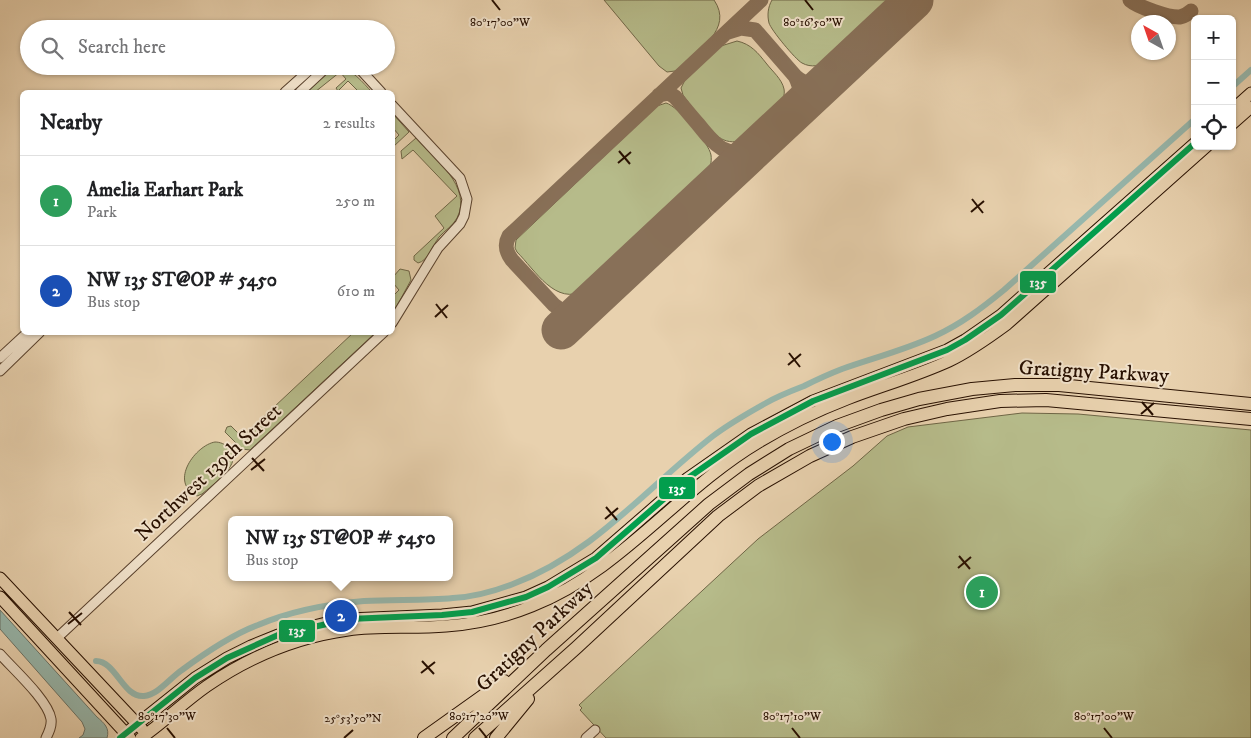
<!DOCTYPE html>
<meta charset="utf-8">
<style>
:root{--surface:#fff;--page:#f6f6f6;--text:#202124;--muted:#757577;--line:#e0e0e0;--accent:#7c3aed}
body{margin:0;font-family:"IM FELL DW Pica",serif;background:var(--page);color:var(--text)}
.controls{position:absolute;right:15px;top:15px;display:grid;overflow:hidden;border-radius:8px;box-shadow:0 1px 4px #0004}
.controls button{width:45px;height:45px;display:grid;place-items:center;padding:0;border:0;border-bottom:1px solid var(--line);background:var(--surface);color:var(--text);font:25px sans-serif}
.compass{position:absolute;left:1131px;top:15px;width:45px;height:45px;border-radius:50%;background:var(--surface);box-shadow:0 1px 4px #0004;rotate:320deg}
.you{position:absolute;left:831px;top:441px;width:18px;height:18px;margin:-12px;border:4px solid #fff;border-radius:50%;background:#1a73e8;box-shadow:0 0 0 8px #1a73e833}
.badge{display:grid;place-items:center;width:32px;height:32px;border-radius:50%;background:var(--accent);color:#fff;font-size:16px;font-weight:700}
.pin{position:absolute;translate:-50% -50%;border:2px solid #fff;box-shadow:0 1px 5px #0006}
.popup{position:absolute;left:228px;top:516px;width:225px;height:65px;box-sizing:border-box;display:grid;place-content:center;border-radius:8px;background:var(--surface);filter:drop-shadow(0 1px 4px #0005);font-size:16px;white-space:nowrap;color:var(--muted)}
.popup b{font-size:19px;color:var(--text)}
.popup::after{content:'';position:absolute;left:50%;top:100%;margin-left:-10px;border:10px solid transparent;border-top-color:var(--surface)}
.list{margin:0;padding:0;list-style:none}
h2{display:flex;justify-content:space-between;align-items:center;height:65px;margin:0;padding:0 20px;font-size:21px}
h2 small{font-size:16px;font-weight:400;color:var(--muted)}
.list li{display:grid;grid-template-columns:32px 1fr auto;gap:15px;align-items:center;box-sizing:border-box;height:90px;padding:0 20px;border-top:1px solid var(--line)}
.list b{display:block;font-size:19px;white-space:nowrap}
.list p{margin:0;font-size:16px;white-space:nowrap;color:var(--muted)}
.list em{font-size:16px;font-style:normal;color:var(--muted)}
.icon{flex:none;width:28px;height:28px;fill:none;stroke:currentColor;stroke-width:2;stroke-linecap:round;stroke-linejoin:round}
.map{position:relative;flex:none;width:1251px;height:738px;overflow:hidden}
.search{position:absolute;background:var(--surface);box-shadow:0 1px 4px #0004;left:20px;top:20px;width:375px;height:55px;display:flex;align-items:center;gap:12px;box-sizing:border-box;padding:0 18px;border-radius:28px;color:var(--muted);font-size:19px}
.panel{position:absolute;background:var(--surface);box-shadow:0 1px 4px #0004;left:20px;top:90px;width:375px;height:245px;border-radius:8px}
.map>svg:first-child{display:block}
.green{fill:#b6bb8a;stroke:#6f6646}
.water{fill:#97b7ac;stroke:#6b7468}
.lines{fill:none;stroke-linecap:round;stroke-linejoin:round}
.canal{stroke:#97b7ac;stroke-width:6}
.taxiway{stroke:#887058;stroke-width:15}
.runway{stroke:#887058;stroke-width:39}
.minor-casing{stroke:#58402c;stroke-width:11}
.major-casing{stroke:#281001;stroke-width:13}
.highway-casing{stroke:#281001;stroke-width:14}
.minor{stroke:#f0e1ca;stroke-width:9}
.major{stroke:#e8d1ae;stroke-width:11}
.highway{stroke:#e8d1ae;stroke-width:12}
.bus-1-casing{stroke:#f0e1ca;stroke-width:10}
.bus-1{stroke:#029e4d;stroke-width:6}
.ticks{fill:none;stroke:#281001;stroke-width:2}
.labels{text-anchor:middle;stroke-width:4;stroke-linejoin:round;paint-order:stroke}
.street-label{font-size:21px;fill:#281001;stroke:#f0e1ca}
.ticks-label{font-size:12px;text-anchor:middle;fill:#281001;stroke:#f0e1ca;stroke-width:4;stroke-linejoin:round;paint-order:stroke}
.line-badge{stroke:#f0e1ca;stroke-width:2}
.badge-label{font-size:14px;text-anchor:middle;font-weight:bold;fill:#fff}
</style>
<div class="map">
<svg width="1251" height="738" viewBox="0 0 1251 738">
<rect width="100%" height="100%" fill="#e8d1ae"/>
<filter id="stains"><feTurbulence type="fractalNoise" baseFrequency=".004" numOctaves="4"/><feColorMatrix values="0 0 0 0 .2 0 0 0 0 .09 0 0 0 0 .02 0 0 0 .5 -.17"/></filter>
<radialGradient id="worn" r=".72"><stop offset=".6" stop-color="#630" stop-opacity="0"/><stop offset="1" stop-color="#630" stop-opacity=".3"/></radialGradient>
<path class="green" d="M604 0H714C734 29 698 50 679 68L675 71 667 72 659 66Z
M772 0H896L829 61C821 66 811 68 802 63 796 60 771 30 769 23 767 15 768 7 772 0Z
M737 41C751 44 758 53 766 63 772 71 782 79 784 89 785 94 783 102 780 107 774 115 755 134 746 139 740 142 731 143 724 140 711 135 692 107 683 95L681 88 685 80 721 46Z
M337 67C352 68 363 83 372 92H359L348 81 338 91 336 88 346 79 340 72 315 92H304L331 68Z
M666 103C678 106 709 143 711 155 712 162 710 169 707 174L585 290C556 307 535 270 517 252L515 248 516 240 657 106Z
M393 114 409 132 393 147V141L399 135 393 128Z
M416 138C434 158 473 187 457 218 453 226 445 230 439 237 433 245 428 261 418 263L414 260V256L444 228 435 216 457 196 413 150 402 159 401 151Z
M400 269 409 271 411 280 393 313V296L399 290 393 283V277Z
M353 333H375L250 450 242 449 225 432 227 427 231 426 242 437Z
M1022 413 1078 414 1251 430V738H606L580 710 582 708 579 705 758 539 853 466 887 436 908 427Z
M215 442C220 442 225 444 229 448 245 463 212 485 202 494L197 496C168 482 196 445 215 442Z"/>
<path class="water" d="M0 610 97 717C104 723 110 728 107 738H79L83 735 85 729 82 722 0 629Z"/>
<g class="lines">
<path class="canal" d="M1232 87 1251 70
M96 661C116 661 123 698 144 696 158 695 171 677 182 670 205 653 231 635 258 625 291 611 328 604 364 601 393 599 423 601 453 598 473 597 495 591 513 584 595 553 646 488 713 436 729 424 748 413 766 403 778 396 791 391 804 386 816 380 829 374 842 369 873 358 905 350 935 336 961 324 982 308 1004 290L1195 119"/>
<path class="taxiway" d="M1130 0C1138 7 1170 18 1180 17 1184 16 1188 14 1191 11
M728 32 741 28 755 30 795 76C806 86 817 86 830 79
M659 95 669 93 675 97C683 106 690 115 698 124 714 144 726 160 754 149
M792 114C801 101 803 91 795 76
M578 314 561 310 554 305 512 260C506 252 504 245 509 236L761 0"/>
<path class="runway" d="M561 330 914 0"/>
<g class="minor-casing">
<path id="minor" d="M357 66 381 92
M285 92 314 66
M300 92 328 66
M392 105 460 178 467 199 464 216 460 224 438 248 392 323
M0 358 28 332
M0 371 40 332
M57 638 384 332
M0 654C13 669 48 700 51 719 52 726 49 732 46 738
M586 738 595 730"/>
</g>
<g class="major-casing">
<path id="major" d="M1232 110 1251 93
M1232 124 1251 107
M0 578 142 729
M0 597 130 738
M126 733 195 678 227 658 251 646 278 635 326 623 349 619 442 615 472 612 526 597 548 587 596 558 688 478 751 434 813 401 947 350 965 340 1001 315 1195 143
M141 738C164 722 184 702 207 686 249 657 297 637 348 630 380 625 413 629 446 626 475 624 505 617 532 606 621 571 678 490 759 442 787 425 816 411 847 399 881 386 916 376 949 361 970 351 988 338 1007 324L1207 146"/>
</g>
<g class="highway-casing">
<path id="highway" d="M424 738 504 681
M453 738 546 650 709 504 749 474 789 449 837 426 881 410 919 399 972 389 1015 385H1059L1251 404
M475 738 576 648 718 516 758 486 810 456 852 437 904 419 947 409 1000 401 1046 400 1251 419
M496 738 528 699"/>
</g>
<use href="#minor" class="minor"/>
<use href="#major" class="major"/>
<use href="#highway" class="highway"/>
<g class="bus-1-casing">
<path id="bus-1" d="M120 738 195 678 227 658 278 635 349 619 442 615 472 612 526 597 548 587 596 558 688 478 751 434 813 401 947 350 965 340 1001 315 1195 143"/>
</g>
<use href="#bus-1" class="bus-1"/>
</g>
<path class="ticks" d="M492 0 500 10M805 0 813 10M619 151 630 164M618 163 631 152M972 199 983 213M971 212 984 201M436 304 447 318M435 317 448 305M789 353 800 367M788 365 801 354M1142 402 1153 415M1141 414 1154 403M252 458 264 471M251 470 265 459M606 507 617 520M605 519 618 508M959 556 970 569M958 568 971 557M69 612 81 625M68 624 82 613M422 661 434 674M421 673 435 662M167 728 175 738M479 728 487 738M792 728 800 738M1104 728 1112 738M344 738 353 730"/>
<g class="labels">
<g class="street-label">
<text transform="translate(1094 371) rotate(3)" y="7">Gratigny Parkway</text>
<text transform="translate(208 472) rotate(-43)" y="7">Northwest 139th Street</text>
<text transform="translate(534 636) rotate(-43)" y="7">Gratigny Parkway</text>
</g>
</g>
<g class="ticks-label">
<text x="500" y="26">80°17'00"W</text>
<text x="813" y="26">80°16'50"W</text>
<text x="167" y="720">80°17'30"W</text>
<text x="479" y="720">80°17'20"W</text>
<text x="792" y="720">80°17'10"W</text>
<text x="1104" y="720">80°17'00"W</text>
<text x="353" y="722">25°53'50"N</text>
</g>
<g class="line-badge">
<rect x="1019" y="270" width="38" height="24" rx="5" fill="#029e4d"/>
<rect x="658" y="476" width="38" height="24" rx="5" fill="#029e4d"/>
<rect x="278" y="619" width="38" height="24" rx="5" fill="#029e4d"/>
</g>
<g class="badge-label">
<text x="1038" y="287">135</text>
<text x="677" y="493">135</text>
<text x="297" y="635">135</text>
</g>
<rect width="100%" height="100%" filter="url(#stains)"/>
<rect width="100%" height="100%" fill="url(#worn)"/>
</svg>
<div class="controls">
<button>+</button>
<button>−</button>
<button><svg class="icon" aria-label="locate" viewBox="0 0 24 24"><circle cx="12" cy="12" r="6"/><path d="M12 2v4M12 18v4M2 12h4M18 12h4"/></svg></button>
</div>
<svg class="compass" viewBox="-18 -18 36 36"><path d="M0-13l5 13h-10z" fill="#e53935"/><path d="M0 13l5-13h-10z" fill="#757577"/></svg>
<div class="you"></div>
<div class="pin badge" style="left:982px;top:592px;background:#2e9e5b">1</div>
<div class="pin badge" style="left:341px;top:616px;background:#1a4fb4">2</div>
<div class="popup"><b>NW 135 ST@OP # 5450</b>Bus stop</div>
<div class="search"><svg class="icon" aria-label="search" viewBox="0 0 24 24"><circle cx="10" cy="10" r="6"/><path d="M15 15l6 6"/></svg>Search here</div>
<section class="panel">
<h2>Nearby<small>2 results</small></h2>
<ul class="list">
<li><span class="badge" style="background:#2e9e5b">1</span><div><b>Amelia Earhart Park</b><p>Park</p></div><em>250 m</em></li>
<li><span class="badge" style="background:#1a4fb4">2</span><div><b>NW 135 ST@OP # 5450</b><p>Bus stop</p></div><em>610 m</em></li>
</ul>
</section>
</div>
